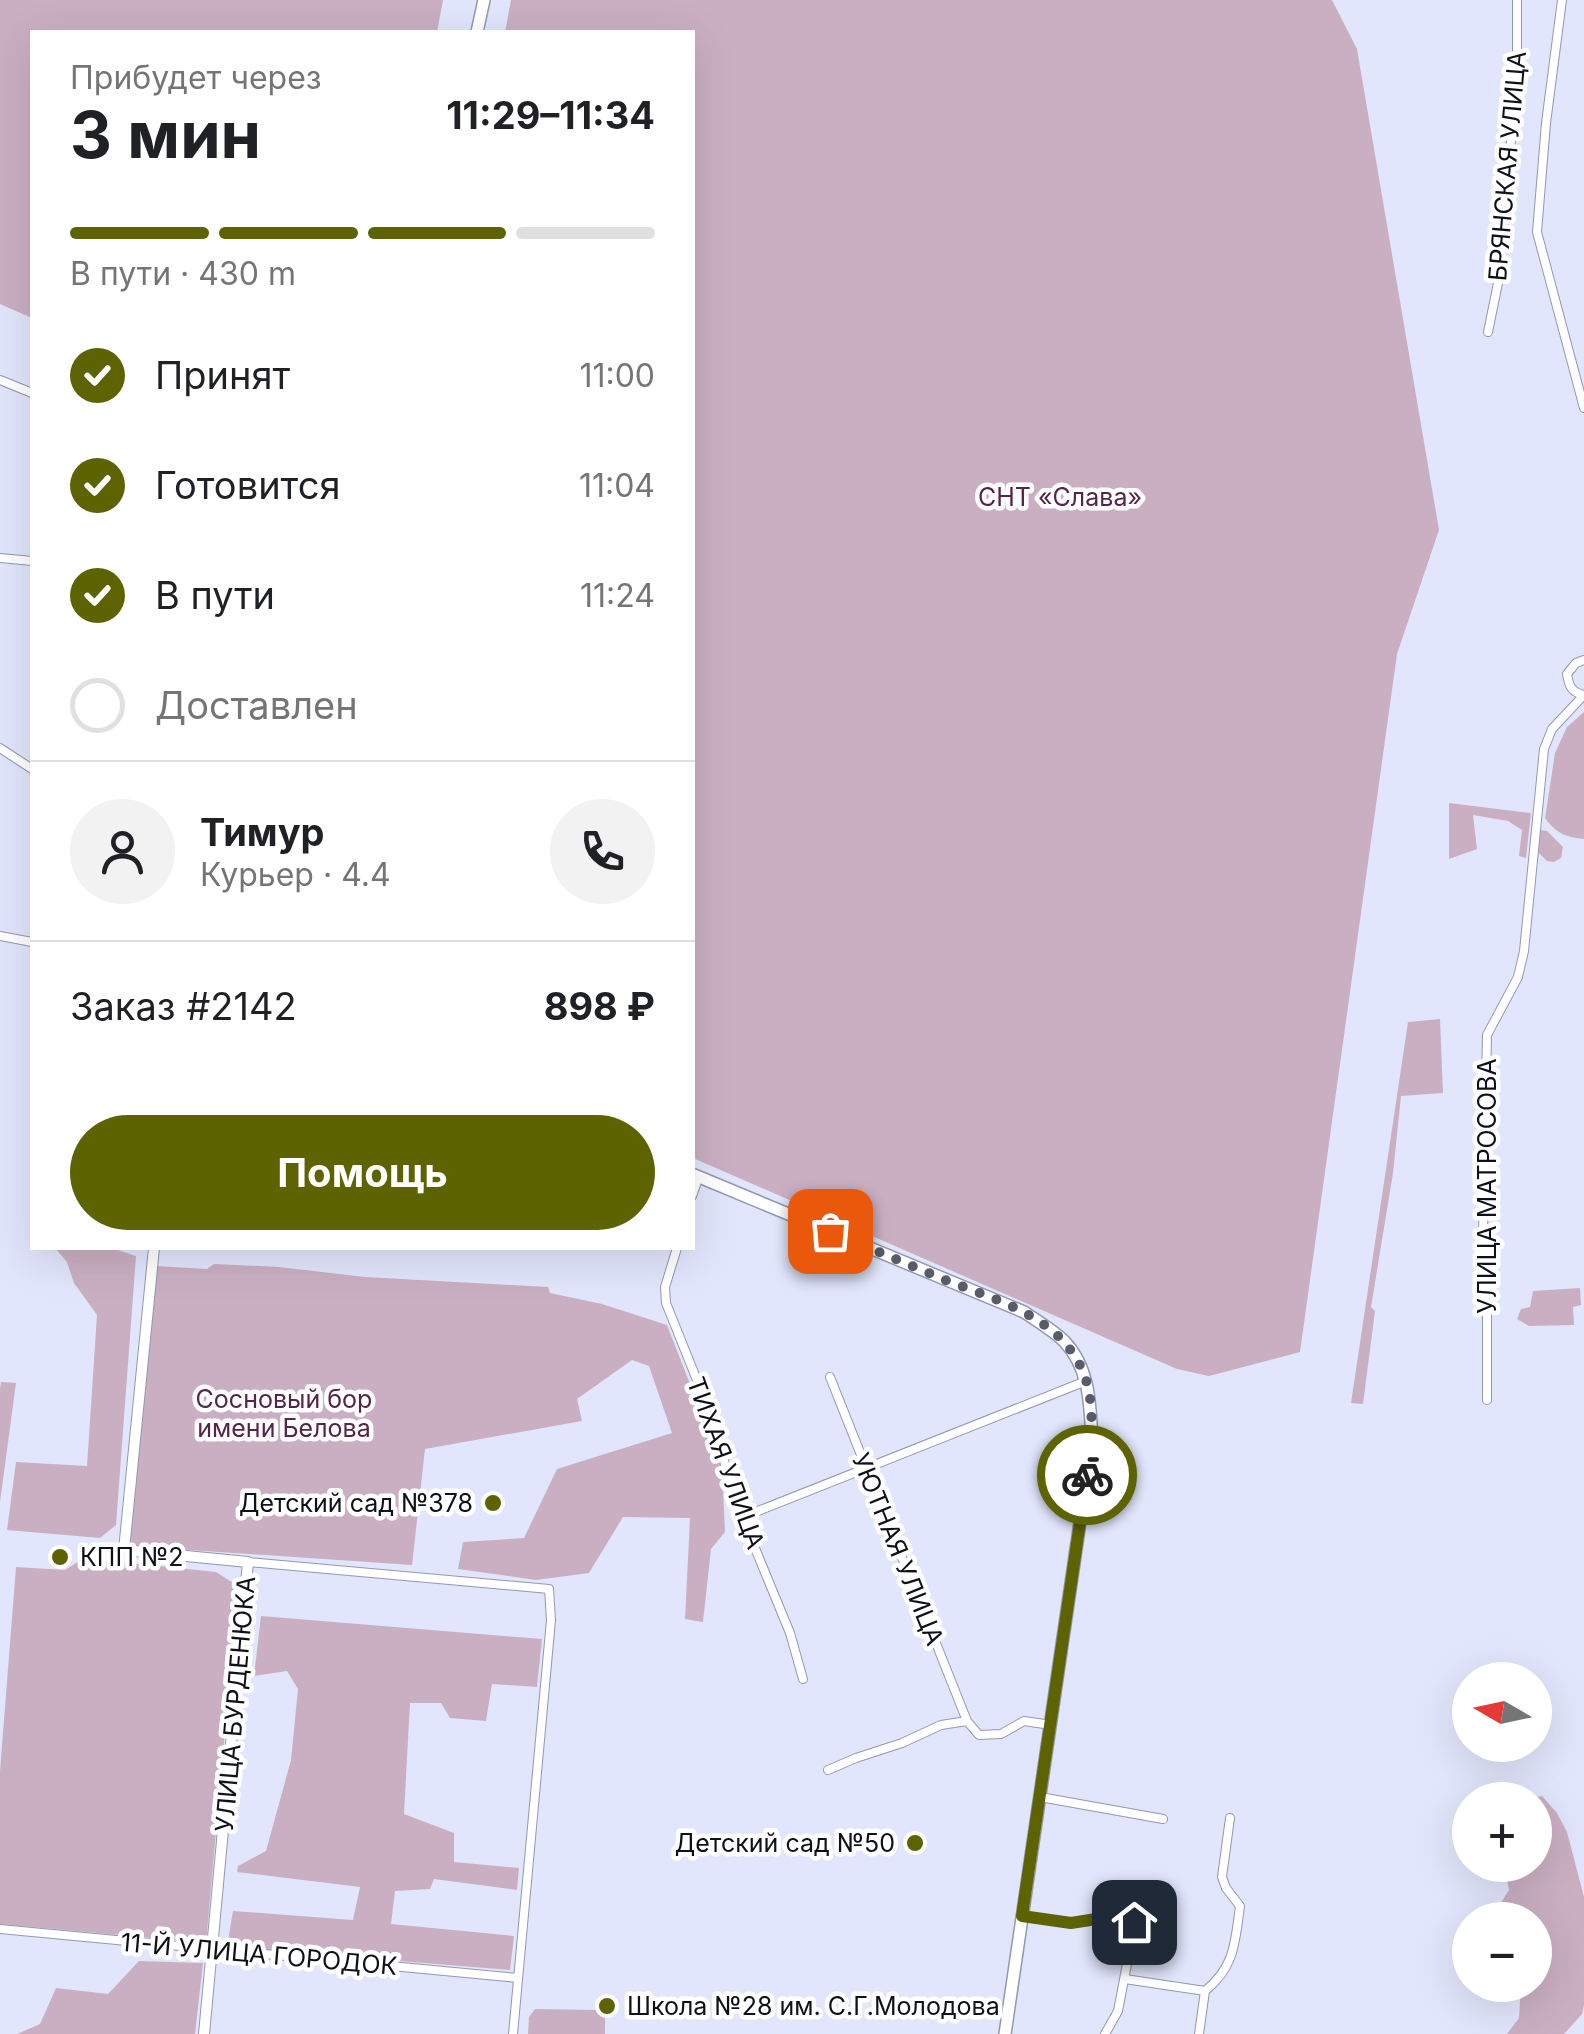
<!DOCTYPE html>
<html lang="ru">
<head>
<meta charset="utf-8">
<style>
	body { margin:0; font-family:Inter,sans-serif; background:#f2f2f2; color:#202124; height:100vh; display:flex; flex-direction:column; font-size:38px; white-space:nowrap }
	* { box-sizing:border-box; margin:0 }
	p { font-size:32px; color:#757577 }
	.icon { flex:none; width:55px; height:55px; fill:none; stroke:currentColor; stroke-width:2; stroke-linecap:round; stroke-linejoin:round }
	.map { position:relative; flex:1; overflow:hidden }
	.sheet { position:absolute; left:30px; top:30px; width:665px; height:1220px; display:flex; flex-direction:column; background:#fff; border-radius:0px; box-shadow:0 10px 40px #0002 }
	.sheet>* { flex:none }
	.needle { width:65px; rotate:279deg }
	.buttons { position:absolute; left:1452px; top:1662px; display:grid; gap:20px }
	.buttons a { display:grid; place-items:center; width:100px; height:100px; border-radius:50%; background:#fff; box-shadow:0 10px 40px #0002; font-size:50px }
	.pin { position:absolute; display:grid; place-items:center; width:85px; height:85px; color:#fff; margin:-42px; border-radius:20px; box-shadow:0 5px 15px #0006 }
	.courier { position:absolute; display:grid; place-items:center; width:100px; height:100px; margin:-50px; border:8px solid #5d6300; border-radius:50%; background:#fff; color:#222; box-shadow:0 2px 12px #0007 }
	.summary em { font-style:normal; font-weight:700 }
	.summary div { display:flex; flex-direction:column-reverse }
	.summary { display:flex; align-items:center; justify-content:space-between; height:170px; padding:0 40px }
	h1 { font-size:65px; font-weight:700; line-height:75px }
	.bar { display:grid; grid-template-columns:repeat(4,1fr); gap:15px 10px; align-content:center; height:120px; padding:0 40px }
	.bar i { height:12px; border-radius:8px; background:#e0e0e0 }
	.bar .selected { background:#5d6300 }
	.bar p { grid-column:span 4 }
	.line { display:flex; align-items:center; gap:25px; padding:0 40px; border-top:2px solid #e0e0e0 }
	.line div { flex:1 }
	.round { display:grid; place-items:center; flex:none; width:105px; height:105px; border-radius:52px; background:#f2f2f2 }
	ol { padding:0 40px; list-style:none }
	li { display:flex; align-items:center; gap:30px; height:110px }
	li p { margin-inline-start:auto }
	li .icon { padding:10px; border-radius:50%; background:#5d6300; color:#fff; stroke-width:4 }
	li:last-child { color:#757577 }
	li i { width:55px; height:55px; border:5px solid #e0e0e0; border-radius:50% }
	.action { display:flex; gap:20px; margin-top:auto; padding:20px 40px }
	.action a { flex:1; height:115px; border-radius:60px; background:#5d6300; color:#fff; font-size:40px; font-weight:700; line-height:115px; text-align:center }
	.map>svg:first-child { display:block }
</style>
</head>
<body>
<div class="map">
<svg width="1584" height="2034" viewBox="0 0 1584 2034">
	<rect width="100%" height="100%" fill="#e1e6fc"/>
	<path fill="#caafc2" d="M 0,0 L 443,0 L 437,32 L 32,32 L 32,318 L 0,304 Z
		M 511,0 L 1332,0 L 1357,49 L 1439,530 L 1397,654 L 1300,1352 L 1209,1376 L 1177,1369 L 693,1158 L 692,32 L 505,32 Z
		M 1584,712 L 1584,839 C 1565,837 1556,833 1545,818 L 1555,753 L 1567,727 Z
		M 1449,803 L 1531,813 L 1526,858 L 1519,856 L 1522,830 L 1508,821 L 1473,815 L 1477,849 L 1449,859 Z
		M 1541,830 L 1547,831 L 1563,847 L 1561,858 L 1554,862 L 1547,861 L 1538,852 Z
		M 1440,1019 L 1443,1093 L 1401,1096 L 1393,1173 L 1371,1307 L 1375,1311 L 1363,1404 L 1351,1403 L 1408,1022 Z
		M 55,1248 L 111,1248 L 136,1256 L 116,1525 L 100,1538 L 7,1530 L 16,1462 L 87,1466 L 97,1315 L 74,1283 L 67,1262 Z
		M 214,1264 L 279,1267 L 365,1277 L 548,1287 L 550,1293 L 602,1304 L 667,1325 L 722,1466 L 725,1532 L 711,1549 L 703,1622 L 685,1619 L 690,1518 L 623,1517 L 589,1573 L 536,1580 L 458,1569 L 463,1542 L 524,1538 L 557,1469 L 672,1433 L 649,1366 L 632,1360 L 577,1399 L 582,1421 L 425,1449 L 412,1565 L 130,1546 L 156,1266 L 207,1269 Z
		M 1580,1288 L 1581,1305 L 1573,1307 L 1574,1325 L 1529,1326 L 1517,1319 L 1521,1309 L 1530,1307 L 1533,1291 Z
		M 1,1382 L 16,1383 L 0,1502 L 0,1389 Z
		M 84,1558 L 216,1572 L 238,1586 L 206,1943 L 0,1924 L 0,1771 L 16,1567 L 65,1570 Z
		M 261,1616 L 542,1639 L 537,1687 L 492,1684 L 486,1721 L 450,1718 L 441,1703 L 410,1703 L 404,1814 L 454,1833 L 454,1862 L 519,1868 L 517,1890 L 434,1879 L 430,1889 L 395,1891 L 391,1924 L 514,1936 L 510,1970 L 227,1947 L 233,1911 L 353,1920 L 360,1887 L 237,1872 L 238,1866 L 266,1851 L 291,1760 L 298,1689 L 287,1671 L 254,1676 Z
		M 1542,1796 L 1557,1813 L 1567,1832 L 1584,1897 L 1584,2005 L 1582,2014 L 1564,2034 L 1507,2034 L 1519,2018 L 1521,1985 L 1535,1985 L 1535,1920 L 1499,1920 L 1495,1912 L 1509,1890 L 1504,1865 L 1535,1865 L 1535,1800 L 1523,1800 Z
		M 139,1961 L 203,1963 L 195,2034 L 17,2034 L 40,2024 L 56,1988 L 108,1994 Z
		M 535,2009 L 600,2010 L 605,2016 L 605,2034 L 528,2034 L 529,2017 Z"/>
	<g fill="none" stroke-linecap="round" stroke-linejoin="round">
		<g stroke="#9198b0" stroke-width="10">
			<path id="minor" d="M 1562,0 L 1546,123 L 1537,232 L 1584,408
				M 1488,332 L 1499,278 L 1517,71 L 1517,0
				M 0,380 L 32,393
				M 0,558 L 32,561
				M 1584,695 C 1571,692 1569,686 1567,674 L 1576,663 L 1584,660
				M 0,748 L 32,769
				M 0,936 L 32,942
				M 692,1196 L 699,1176
				M 677,1248 L 665,1287 L 666,1303 L 717,1430 L 731,1490 L 790,1633 L 803,1679
				M 830,1377 L 967,1721
				M 1487,1400 L 1487,1309 L 1482,1284 L 1487,1035 L 1518,977 L 1524,951 L 1544,749 L 1552,729 L 1584,695
				M 743,1517 L 1086,1381
				M 248,1562 L 549,1589 L 551,1620 L 513,2034
				M 828,1770 L 856,1758 L 902,1743 L 941,1725 L 967,1721 L 979,1735 L 1001,1734 L 1024,1721 L 1051,1725
				M 1040,1797 L 1163,1819
				M 1023,1916 L 1071,1923 L 1122,1915 L 1131,1918 L 1134,1927 L 1118,2011 L 1105,2034
				M 0,1929 L 518,1978
				M 1125,1979 L 1205,1991
				M 1199,2034 L 1205,1991 C 1235,1967 1235,1942 1240,1906 L 1226,1888 L 1222,1877 L 1230,1818"/>
		</g>
		<g stroke="#9198b0" stroke-width="12">
			<path id="tertiary" d="M 154,1248 L 124,1550 L 248,1562 L 204,2034"/>
		</g>
		<g stroke="#9198b0" stroke-width="14">
			<path id="secondary" d="M 477,32 L 484,0
				M 692,1174 L 1024,1312 C 1037,1321 1053,1330 1064,1341 C 1090,1368 1090,1405 1092,1440 L 1005,2034"/>
		</g>
		<use href="#minor" stroke="#fff" stroke-width="8"/>
		<use href="#tertiary" stroke="#fff" stroke-width="10"/>
		<use href="#secondary" stroke="#fff" stroke-width="11"/>
	</g>
	<g fill="none" stroke-linecap="round" stroke-linejoin="round">
		<path stroke="#585c69" stroke-width="10" stroke-dasharray="0 18" d="M 830,1231 C 867,1247 905,1263 943,1279 C 988,1297 1047,1313 1074,1355 C 1098,1390 1092,1436 1087,1475"/>
		<path stroke="#5d6300" stroke-width="12" d="M 1087,1475 L 1022,1916 L 1071,1923 L 1122,1915 L 1131,1918 L 1134,1922"/>
	</g>
	<g fill="#5d6300" stroke="#fff" stroke-width="4">
		<circle cx="493" cy="1503" r="10"/>
		<circle cx="60" cy="1557" r="10"/>
		<circle cx="915" cy="1843" r="10"/>
		<circle cx="607" cy="2006" r="10"/>
	</g>
	<g text-anchor="middle" stroke-width="9" stroke-linejoin="round" paint-order="stroke">
		<g font-size="25" fill="#0f111a" stroke="#fff">
			<text transform="translate(1507 166) rotate(-85)" y="9">БРЯНСКАЯ УЛИЦА</text>
			<text transform="translate(1487 1186) rotate(-90)" y="9">УЛИЦА МАТРОСОВА</text>
			<text transform="translate(726 1463) rotate(70)" y="9">ТИХАЯ УЛИЦА</text>
			<text transform="translate(898 1549) rotate(68)" y="9">УЮТНАЯ УЛИЦА</text>
			<text transform="translate(235 1704) rotate(-85)" y="9">УЛИЦА БУРДЕНЮКА</text>
			<text transform="translate(259 1954) rotate(5)" y="9">11-Й УЛИЦА ГОРОДОК</text>
		</g>
		<g font-size="25" fill="#55244a" stroke="#fff">
			<text x="1060" y="506">СНТ «Слава»</text>
			<text x="284" y="1408">Сосновый бор<tspan x="284" dy="29">имени Белова</tspan></text>
		</g>
		<g font-size="25" fill="#0f111a" stroke="#fff" text-anchor="end">
			<text x="473" y="1512">Детский сад №378</text>
			<text x="80" y="1566" text-anchor="start">КПП №2</text>
			<text x="895" y="1852">Детский сад №50</text>
			<text x="627" y="2015" text-anchor="start">Школа №28 им. С.Г.Молодова</text>
		</g>
	</g>
</svg>
<div class="buttons">
<a><svg class="needle" viewBox="-14 -14 28 28"><path d="M0-13l5 13h-10z" fill="#e53935"/><path d="M0 13l5-13h-10z" fill="#757577"/></svg></a>
<a>+</a>
<a>−</a>
</div>
<div class="pin" style="left:830px;top:1231px;background:#ea580c"><svg class="icon" aria-label="bag" viewBox="0 0 24 24"><path d="M5 8h14l-1 12H6zM9 8a3 3 0 0 1 6 0"/></svg></div>
<div class="pin" style="left:1134px;top:1922px;background:#1f2937"><svg class="icon" aria-label="home" viewBox="0 0 24 24"><path d="M3 11l9-7 9 7M6 9v11h12V9"/></svg></div>
<div class="courier" style="left:1087px;top:1475px"><svg class="icon" aria-label="bike" viewBox="0 0 24 24"><circle cx="6" cy="16" r="4"/><circle cx="18" cy="16" r="4"/><path d="M6 16l4-8h5l3 8M10 8l3 8H6M13 5h3"/></svg></div>
<section class="sheet">
<div class="summary"><div><h1>3 мин</h1><p>Прибудет через</p></div><em>11:29–11:34</em></div>
<div class="bar"><i class="selected"></i><i class="selected"></i><i class="selected"></i><i></i><p>В пути · 430 m</p></div>
<ol>
<li><svg class="icon" aria-label="check" viewBox="0 0 24 24"><path d="M5 12l5 5 9-10"/></svg>Принят<p>11:00</p></li>
<li><svg class="icon" aria-label="check" viewBox="0 0 24 24"><path d="M5 12l5 5 9-10"/></svg>Готовится<p>11:04</p></li>
<li><svg class="icon" aria-label="check" viewBox="0 0 24 24"><path d="M5 12l5 5 9-10"/></svg>В пути<p>11:24</p></li>
<li><i></i>Доставлен</li>
</ol>
<div class="line" style="height:180px"><a class="round"><svg class="icon" aria-label="person" viewBox="0 0 24 24"><circle cx="12" cy="8" r="4"/><path d="M4 21q1-7 8-7t8 7"/></svg></a><div><b>Тимур</b><p>Курьер · 4.4</p></div><a class="round"><svg class="icon" aria-label="phone" viewBox="0 0 24 24"><path d="M5 4h4l2 5-3 2q2 4 5 5l2-3 5 2v4C11 20 4 13 5 4z"/></svg></a></div>
<div class="line" style="height:130px"><div>Заказ #2142</div><b>898 ₽</b></div>
<div class="action"><a>Помощь</a></div>
</section>
</div>
</body>
</html>
